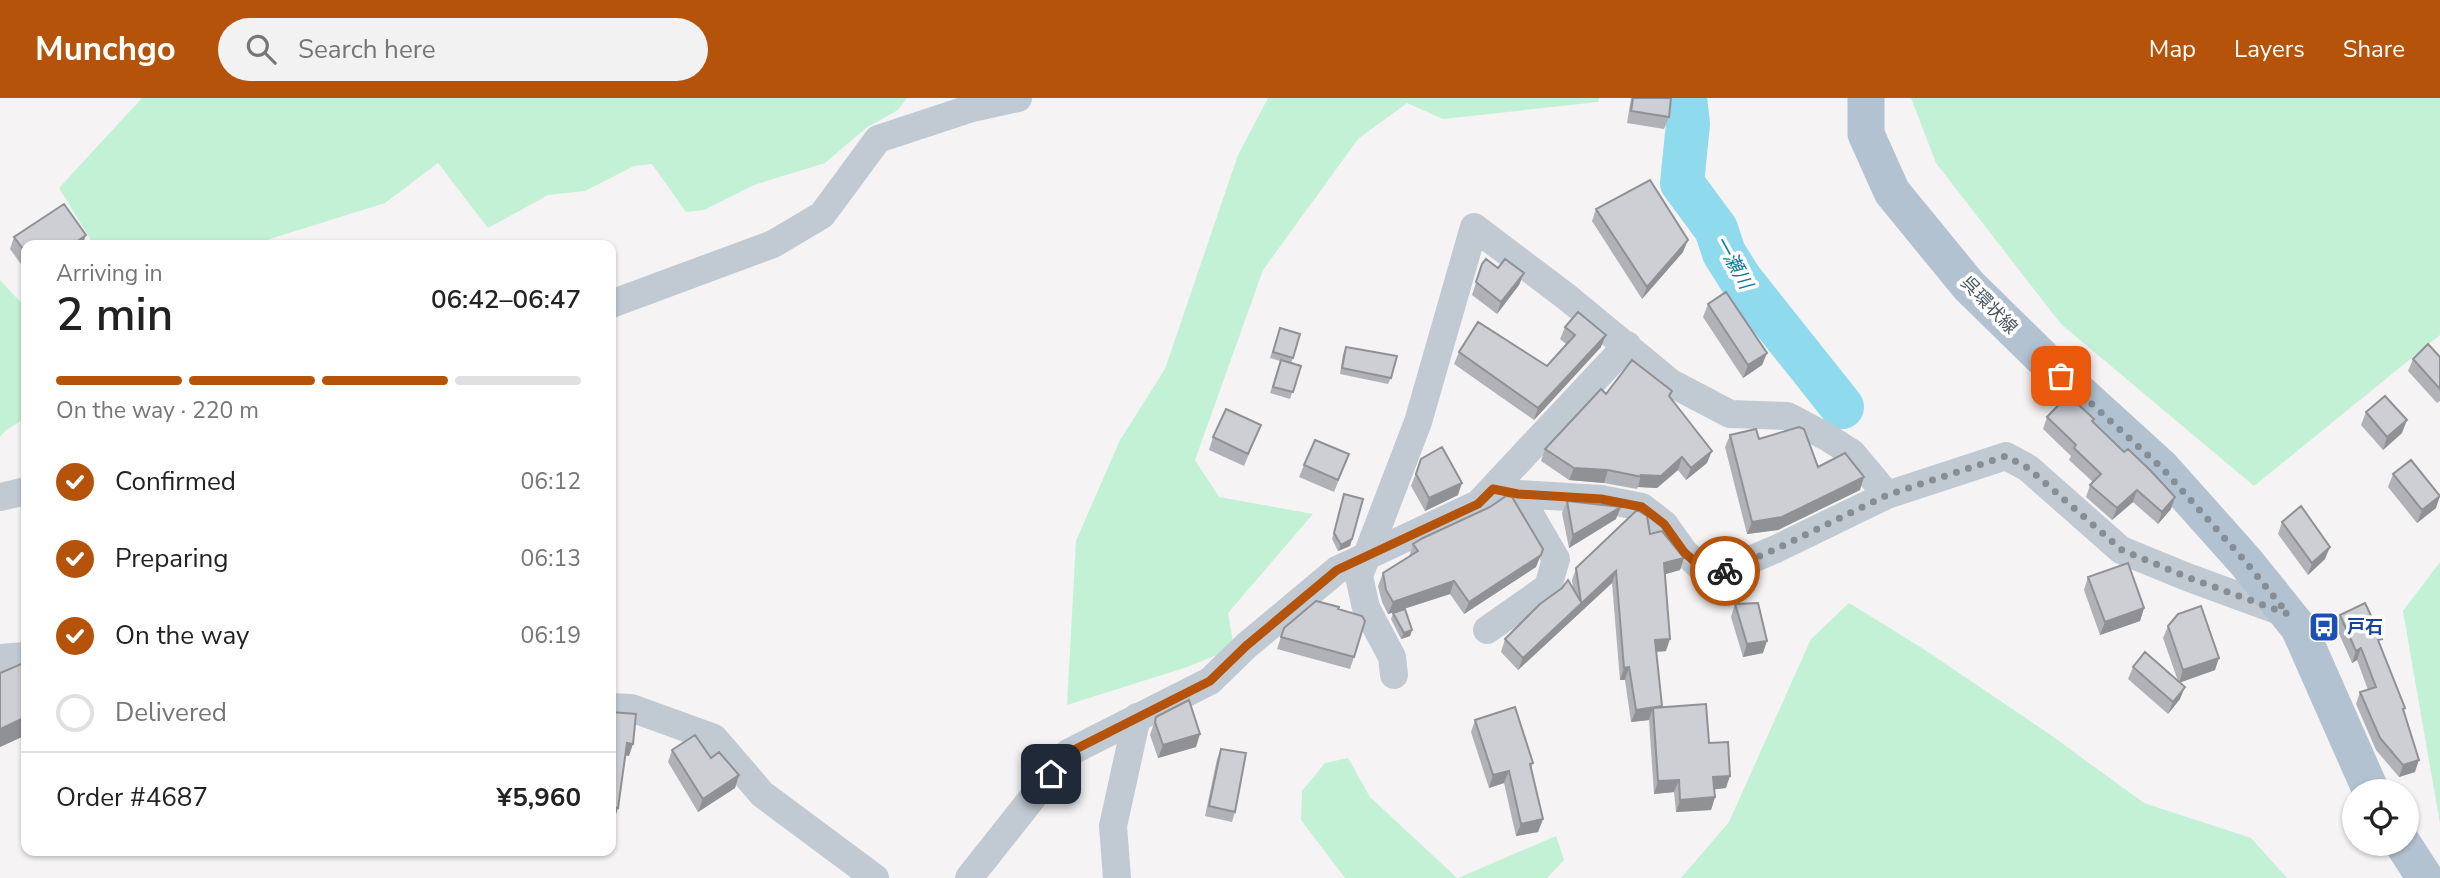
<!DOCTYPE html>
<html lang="en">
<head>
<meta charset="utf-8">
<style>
	body { margin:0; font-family:"Nunito Sans","Noto Sans JP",sans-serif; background:#f2f2f2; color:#222; height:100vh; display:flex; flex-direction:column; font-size:26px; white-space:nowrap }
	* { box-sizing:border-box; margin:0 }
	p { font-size:23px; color:#767676 }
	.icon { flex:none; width:38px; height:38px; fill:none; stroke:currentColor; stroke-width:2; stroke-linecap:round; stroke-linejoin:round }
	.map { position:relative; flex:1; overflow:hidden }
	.sheet { position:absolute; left:21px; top:142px; width:595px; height:616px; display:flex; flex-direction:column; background:#fff; border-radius:14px; box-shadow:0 2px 5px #0004 }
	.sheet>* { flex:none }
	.fabs { position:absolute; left:2342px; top:681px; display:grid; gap:14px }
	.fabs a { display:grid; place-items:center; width:77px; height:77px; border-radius:50%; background:#fff; box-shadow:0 2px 5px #0004; font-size:35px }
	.pin { position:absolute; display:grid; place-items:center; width:60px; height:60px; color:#fff; margin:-30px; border-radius:14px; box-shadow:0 4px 10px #0006 }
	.courier { position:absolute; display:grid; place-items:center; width:70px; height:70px; margin:-35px; border:5px solid #b45309; border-radius:50%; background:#fff; color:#222; box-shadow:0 2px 9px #0007 }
	.summary em { font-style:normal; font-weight:600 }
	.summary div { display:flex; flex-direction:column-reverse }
	.summary { display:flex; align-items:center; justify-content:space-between; height:119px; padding:0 35px }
	h1 { font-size:46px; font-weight:600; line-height:52px }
	.bar { display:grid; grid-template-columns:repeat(4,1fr); gap:10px 7px; align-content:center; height:84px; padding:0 35px }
	.bar i { height:9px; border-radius:5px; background:#e0e0e0 }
	.bar .active { background:#b45309 }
	.bar p { grid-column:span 4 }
	.line { display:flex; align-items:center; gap:18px; padding:0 35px; border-top:2px solid #e0e0e0 }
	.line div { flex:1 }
	ol { padding:0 35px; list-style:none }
	li { display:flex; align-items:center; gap:21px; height:77px }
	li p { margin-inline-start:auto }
	li .icon { padding:7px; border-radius:50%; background:#b45309; color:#fff; stroke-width:4 }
	li:last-child { color:#767676 }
	li i { width:38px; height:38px; border:4px solid #e0e0e0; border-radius:50% }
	header { display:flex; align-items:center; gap:42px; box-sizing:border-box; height:98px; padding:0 35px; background:#b45309; color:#fff }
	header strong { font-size:33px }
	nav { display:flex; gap:38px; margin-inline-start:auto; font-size:24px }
	.search { width:490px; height:63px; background:#f2f2f2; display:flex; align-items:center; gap:18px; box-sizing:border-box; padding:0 24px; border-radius:38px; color:#767676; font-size:26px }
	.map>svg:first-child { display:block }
</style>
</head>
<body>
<header>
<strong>Munchgo</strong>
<div class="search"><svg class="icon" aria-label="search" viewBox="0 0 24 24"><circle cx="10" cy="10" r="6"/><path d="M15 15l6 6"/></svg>Search here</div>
<nav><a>Map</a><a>Layers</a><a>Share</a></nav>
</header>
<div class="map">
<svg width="2440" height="780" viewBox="0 0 2440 780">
	<rect width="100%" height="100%" fill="#f5f3f3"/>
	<path fill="#c3f1d5" d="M 142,0 L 907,0 L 898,12 L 866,30 L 825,65 L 754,87 L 704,112 L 686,114 L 652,66 L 634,68 L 585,93 L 548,97 L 488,130 L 438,65 L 385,105 L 251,147 L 94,147 L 59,90 Z
		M 1268,0 L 1599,0 L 1598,4 L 1443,21 L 1407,5 L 1358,41 L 1263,172 L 1195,362 L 1219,399 L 1313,416 L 1228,515 L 1234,550 L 1187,569 L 1067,607 L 1076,443 L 1120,342 L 1165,271 L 1238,57 Z
		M 1911,0 L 2440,0 L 2440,237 L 2254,388 L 2061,226 L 1936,65 Z
		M 0,182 L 26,210 L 26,320 L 6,332 L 0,339 Z
		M 2440,464 L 2440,726 L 2403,513 Z
		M 1849,505 L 1922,550 L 2045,633 L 2144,705 L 2251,740 L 2287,780 L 1681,780 L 1729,724 L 1811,541 Z
		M 1348,660 L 1370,699 L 1457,780 L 1345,780 L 1301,722 L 1302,693 L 1325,665 Z
		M 1556,738 L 1564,762 L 1547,780 L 1458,780 Z"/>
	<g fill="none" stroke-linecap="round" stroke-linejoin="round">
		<path stroke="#90daee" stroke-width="44" d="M 1685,0 L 1688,26 L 1682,85 L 1716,131 L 1724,155 L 1741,182 L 1842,309"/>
		<path stroke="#c1cad2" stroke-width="28" d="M 611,206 L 773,146 L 822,117 L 878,41 L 972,10 L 1018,0
			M 1493,392 L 1518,396 L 1601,401 L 1642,409 L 1664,426 L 1684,454 L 1706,474 L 1722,474 L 1776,451 L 1887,397 L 2006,358 L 2028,370 L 2121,452 L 2187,479 L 2288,516
			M 0,399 L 26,393
			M 1487,532 L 1548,489 L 1556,461 L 1518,396
			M 0,560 L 26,558
			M 1394,577 L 1392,559 L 1366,510 L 1359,478 L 1418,324 L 1474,129 L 1568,200 L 1671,285 L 1730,316 L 1787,318 L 1827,339 L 1852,355 L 1887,397
			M 611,609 L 631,610 L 714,640 L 762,696 L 875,780
			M 969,780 L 1068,655 L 1210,583 L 1246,548 L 1337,472 L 1478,406 L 1627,247
			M 1117,780 L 1113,728 L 1137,619"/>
		<path stroke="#b3c2d1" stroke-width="37" d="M 1866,0 L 1866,36 L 1892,94 L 1969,188 L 2061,278 L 2162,370 L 2245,463 L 2299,530 L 2371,693
			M 2403,746 L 2425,780"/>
	</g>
	<path fill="#b0b2b7" d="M 1631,0 L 1671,0 L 1669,19 L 1664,31 L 1627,25 Z
		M 1596,111 L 1683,154 L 1642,201 L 1592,123 Z
		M 86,137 L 82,147 L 26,147 L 26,173 L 10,151 L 14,139 Z
		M 1482,166 L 1524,175 L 1519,187 L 1497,216 L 1472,197 Z
		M 1708,206 L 1767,255 L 1762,267 L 1743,280 L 1703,219 Z
		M 1565,229 L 1601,249 L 1534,322 L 1454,266 L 1459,254 L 1547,268 L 1566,246 L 1560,241 Z
		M 1280,230 L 1293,260 L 1291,265 L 1301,268 L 1290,301 L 1270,295 L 1280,263 L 1270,260 Z
		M 1346,249 L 1391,280 L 1388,286 L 1340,276 L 1343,256 Z
		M 2440,259 L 2440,303 L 2437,305 L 2408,273 L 2413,261 Z
		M 1672,293 L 1670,300 L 1707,365 L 1686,382 L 1678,372 L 1657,390 L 1638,389 L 1637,391 L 1604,385 L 1569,382 L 1541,363 L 1545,351 L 1606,296 Z
		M 2366,314 L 2402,335 L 2383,352 L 2361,327 Z
		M 2047,319 L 2093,324 L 2171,411 L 2158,426 L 2133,404 L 2112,422 L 2086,399 L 2090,387 L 2093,384 L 2069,362 L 2071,358 L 2043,331 Z
		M 1261,327 L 1244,368 L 1209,352 L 1213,339 Z
		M 1730,337 L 1759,341 L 1818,369 L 1860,392 L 1778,432 L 1747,436 L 1725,349 Z
		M 1421,361 L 1458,397 L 1425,413 L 1411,388 Z
		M 1304,367 L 1344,369 L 1334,394 L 1299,379 Z
		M 2393,376 L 2436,410 L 2417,425 L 2388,389 Z
		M 1344,396 L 1352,441 L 1350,448 L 1338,453 L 1332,441 Z
		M 1567,403 L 1616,421 L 1569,450 L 1562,415 Z
		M 2282,424 L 2325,461 L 2308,477 L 2278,436 Z
		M 1650,436 L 1684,460 L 1680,472 L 1665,476 L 1666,553 L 1656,554 L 1662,610 L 1709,645 L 1726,690 L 1714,691 L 1715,699 L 1711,712 L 1676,714 L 1674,694 L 1654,696 L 1649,622 L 1631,624 L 1625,582 L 1620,582 L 1612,485 L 1518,572 L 1501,554 L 1505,541 L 1573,490 L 1572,482 L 1576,470 Z
		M 1413,446 L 1536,469 L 1464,516 L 1450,496 L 1388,516 L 1382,504 L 1378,488 L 1383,475 L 1409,459 Z
		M 2088,479 L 2144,510 L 2140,523 L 2100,537 L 2084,492 Z
		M 1735,506 L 1763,555 L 1743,559 L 1731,519 Z
		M 1338,511 L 1354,559 L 1350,571 L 1277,551 L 1284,530 Z
		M 1393,515 L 1412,532 L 1410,538 L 1401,541 L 1391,521 Z
		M 2340,517 L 2380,547 L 2405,610 L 2404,613 L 2415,674 L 2399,679 L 2376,652 L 2356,606 L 2360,594 L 2368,592 L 2357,562 L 2352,565 L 2336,529 Z
		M 2168,528 L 2215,572 L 2180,584 L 2180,601 L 2168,616 L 2128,581 L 2133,569 L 2178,583 L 2163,540 Z
		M 26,564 L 26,644 L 24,638 L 0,649 L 0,575 Z
		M 1156,619 L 1196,649 L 1158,660 L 1150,637 Z
		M 1475,622 L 1533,665 L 1531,670 L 1543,721 L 1538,734 L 1516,738 L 1504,685 L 1489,690 L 1471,634 Z
		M 1221,651 L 1235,714 L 1232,724 L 1205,718 L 1217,661 Z
		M 672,652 L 739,677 L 735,690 L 698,714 L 668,664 Z"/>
	<path fill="#909195" d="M 86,137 L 82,147 L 72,147 Z
		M 1688,142 L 1683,154 L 1642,201 L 1647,189 Z
		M 1524,175 L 1519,187 L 1497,216 L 1501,204 Z
		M 1606,237 L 1601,249 L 1534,322 L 1538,310 Z
		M 1767,255 L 1762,267 L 1743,280 L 1748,267 Z
		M 2407,322 L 2402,335 L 2383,352 L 2387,339 Z
		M 1712,353 L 1707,365 L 1686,382 L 1691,370 Z
		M 1682,359 L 1678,372 L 1657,390 L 1638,389 L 1641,377 Z
		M 1574,370 L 1608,372 L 1604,385 L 1569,382 Z
		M 1864,379 L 1860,392 L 1778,432 L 1747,436 L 1752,424 Z
		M 1462,385 L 1458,397 L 1425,413 L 1429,400 Z
		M 2137,392 L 2133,404 L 2112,422 L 2117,410 Z
		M 2440,398 L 2436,410 L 2417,425 L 2422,412 Z
		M 2175,399 L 2171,411 L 2158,426 L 2162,414 Z
		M 1621,409 L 1616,421 L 1569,450 L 1573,437 Z
		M 1352,441 L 1350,448 L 1338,453 L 1341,447 Z
		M 2330,449 L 2325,461 L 2308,477 L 2312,465 Z
		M 1541,457 L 1536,469 L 1464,516 L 1469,504 Z
		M 1684,460 L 1680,472 L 1659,478 L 1664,465 Z
		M 1616,473 L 1612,485 L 1518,572 L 1523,560 Z
		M 1454,483 L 1450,496 L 1388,516 L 1393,504 Z
		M 2144,510 L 2140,523 L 2100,537 L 2105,524 Z
		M 1412,532 L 1410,538 L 1401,541 L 1404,535 Z
		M 1670,541 L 1666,553 L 1651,554 L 1655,542 Z
		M 1767,543 L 1763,555 L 1743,559 L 1747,546 Z
		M 2361,550 L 2357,562 L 2352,565 L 2356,553 Z
		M 2219,560 L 2215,572 L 2179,585 L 2183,572 Z
		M 1629,569 L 1625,582 L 1620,582 L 1624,570 Z
		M 2185,589 L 2180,601 L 2168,616 L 2173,604 Z
		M 1662,608 L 1658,620 L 1653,610 L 1649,622 L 1631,624 L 1636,612 Z
		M 26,619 L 26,631 L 24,638 L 0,649 L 0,631 Z
		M 1200,636 L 1196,649 L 1158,660 L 1163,647 Z
		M 627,645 L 633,646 L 629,658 L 622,657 Z
		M 2419,662 L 2415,674 L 2399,679 L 2403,667 Z
		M 1509,673 L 1504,685 L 1489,690 L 1493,677 Z
		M 739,677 L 735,690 L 698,714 L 703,701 Z
		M 1730,678 L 1726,690 L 1709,692 L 1713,679 Z
		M 1679,682 L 1674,694 L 1654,696 L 1658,683 Z
		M 1715,699 L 1711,712 L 1676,714 L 1680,702 Z
		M 611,709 L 618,710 L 614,723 L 611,722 Z
		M 1543,721 L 1538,734 L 1516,738 L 1521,726 Z"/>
	<path fill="#cdcfd5" stroke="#909195" stroke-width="2" d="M 1633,0 L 1671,0 L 1669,19 L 1631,13 Z
		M 1650,82 L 1688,142 L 1647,189 L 1596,111 Z
		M 64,106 L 86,137 L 72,147 L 26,147 L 26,155 L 14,139 Z
		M 1486,161 L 1498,170 L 1505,161 L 1524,175 L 1501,204 L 1476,184 L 1482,166 Z
		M 1726,194 L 1767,255 L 1748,267 L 1708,206 Z
		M 1578,214 L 1606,237 L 1538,310 L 1459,254 L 1478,224 L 1547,268 L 1575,237 L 1565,229 Z
		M 1280,230 L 1300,236 L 1293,260 L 1273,254 Z
		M 2428,246 L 2440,259 L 2440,291 L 2413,261 Z
		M 1346,249 L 1397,258 L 1391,280 L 1342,270 Z
		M 1281,262 L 1301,268 L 1293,294 L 1273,289 Z
		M 1632,262 L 1672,293 L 1669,298 L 1712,353 L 1691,370 L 1682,359 L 1661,378 L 1641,377 L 1642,379 L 1608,372 L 1574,370 L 1545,351 L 1601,291 L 1606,296 Z
		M 2068,297 L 2094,321 L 2092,323 L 2124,354 L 2128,351 L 2151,373 L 2175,399 L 2162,414 L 2137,392 L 2117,410 L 2090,387 L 2101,376 L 2074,350 L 2076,347 L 2047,319 Z
		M 2385,298 L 2407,322 L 2387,339 L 2366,314 Z
		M 1226,311 L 1261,327 L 1248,356 L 1213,339 Z
		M 1799,329 L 1804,331 L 1818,369 L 1845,355 L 1864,379 L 1782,419 L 1752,424 L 1730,337 L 1756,331 L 1759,341 Z
		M 1315,342 L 1349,356 L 1338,382 L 1304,367 Z
		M 1442,349 L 1462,385 L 1429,400 L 1416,376 L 1421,361 Z
		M 2411,362 L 2440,398 L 2422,412 L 2393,376 Z
		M 1344,396 L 1363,401 L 1352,441 L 1341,447 L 1334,435 Z
		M 1506,398 L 1512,399 L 1543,451 L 1541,457 L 1469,504 L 1454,483 L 1393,504 L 1386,492 L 1383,475 L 1418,453 L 1413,446 L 1423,440 L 1490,409 Z
		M 1567,403 L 1621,409 L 1573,437 Z
		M 2301,408 L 2330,449 L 2312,465 L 2282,424 Z
		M 1637,412 L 1647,418 L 1650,436 L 1662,433 L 1684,460 L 1664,465 L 1670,541 L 1655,542 L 1662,608 L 1636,612 L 1629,569 L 1624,570 L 1616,473 L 1523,560 L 1505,541 L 1540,506 L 1562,490 L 1568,482 L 1581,504 L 1576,470 Z
		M 2128,465 L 2144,510 L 2105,524 L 2088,479 Z
		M 1316,503 L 1339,509 L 1338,511 L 1362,518 L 1365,523 L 1354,559 L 1281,539 L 1284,530 Z
		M 1758,505 L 1767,543 L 1747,546 L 1735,506 Z
		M 2365,505 L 2382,541 L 2378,542 L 2405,610 L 2403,611 L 2419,662 L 2403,667 L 2380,640 L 2360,594 L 2376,589 L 2361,550 L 2356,553 L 2340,517 Z
		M 2201,508 L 2219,560 L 2183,572 L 2168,528 L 2178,516 Z
		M 1405,511 L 1412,532 L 1404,535 L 1393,515 Z
		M 2145,554 L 2185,589 L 2173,604 L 2133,569 Z
		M 26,564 L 26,619 L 0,631 L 0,575 Z
		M 1189,602 L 1200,636 L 1163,647 L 1155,624 L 1156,619 Z
		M 1706,606 L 1709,645 L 1728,644 L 1730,678 L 1713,679 L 1715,699 L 1680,702 L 1679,682 L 1658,683 L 1653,610 Z
		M 1515,609 L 1533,665 L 1530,666 L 1543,721 L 1521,726 L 1509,673 L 1493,677 L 1475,622 Z
		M 611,614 L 636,616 L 633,646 L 627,645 L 618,710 L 611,709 Z
		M 695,637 L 711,660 L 719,654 L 739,677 L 703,701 L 672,652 Z
		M 1221,651 L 1246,655 L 1235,714 L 1209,708 Z"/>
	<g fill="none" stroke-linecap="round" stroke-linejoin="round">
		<path stroke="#868d94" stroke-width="7" stroke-dasharray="0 12.6" d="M 1725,473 L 1776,451 L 1887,397 L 2006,358 L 2028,370 L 2122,452 L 2187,479 L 2288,516 L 2245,463 L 2162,370 L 2061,278"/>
		<path stroke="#b45309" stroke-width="9" d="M 1051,676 L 1068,655 L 1210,583 L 1246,548 L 1337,472 L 1478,406 L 1493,391 L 1518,396 L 1601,401 L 1642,409 L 1664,426 L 1684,454 L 1706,474 L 1725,473"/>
	</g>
	<defs>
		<g id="bus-square" transform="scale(1.575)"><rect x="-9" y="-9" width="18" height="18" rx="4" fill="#1a4fb4" stroke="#fff"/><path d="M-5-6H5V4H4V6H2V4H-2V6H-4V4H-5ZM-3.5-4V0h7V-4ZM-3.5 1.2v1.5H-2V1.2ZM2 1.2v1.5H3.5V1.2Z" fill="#fff"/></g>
	</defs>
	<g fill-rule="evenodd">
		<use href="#bus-square" x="2324" y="529"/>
	</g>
	<g text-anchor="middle" stroke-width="7" stroke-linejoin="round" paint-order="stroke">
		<g font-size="18" fill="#4a5661" stroke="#fff">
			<text transform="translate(1989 207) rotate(46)" y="6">呉環状線</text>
		</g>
		<g font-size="18" font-weight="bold" fill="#164399" stroke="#fff" text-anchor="start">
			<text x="2347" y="535">戸石</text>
		</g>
		<g font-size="19" font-style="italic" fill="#0c7c9b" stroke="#fff">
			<text transform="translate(1734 164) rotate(61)" y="7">一瀬川</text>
		</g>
	</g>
</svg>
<div class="fabs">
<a><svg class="icon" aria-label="locate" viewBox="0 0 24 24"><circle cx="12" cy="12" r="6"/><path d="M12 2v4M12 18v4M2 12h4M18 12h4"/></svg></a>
</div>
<div class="pin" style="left:2061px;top:278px;background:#ea580c"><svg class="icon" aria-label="bag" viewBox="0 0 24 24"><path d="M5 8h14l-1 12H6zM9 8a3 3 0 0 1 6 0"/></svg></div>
<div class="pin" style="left:1051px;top:676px;background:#1f2937"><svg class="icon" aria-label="home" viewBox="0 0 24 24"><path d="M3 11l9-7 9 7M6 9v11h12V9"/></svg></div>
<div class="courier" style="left:1725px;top:473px"><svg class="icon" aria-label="bike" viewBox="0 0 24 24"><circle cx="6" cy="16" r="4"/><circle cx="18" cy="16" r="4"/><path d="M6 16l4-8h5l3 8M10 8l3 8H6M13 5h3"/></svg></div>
<section class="sheet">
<div class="summary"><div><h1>2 min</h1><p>Arriving in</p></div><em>06:42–06:47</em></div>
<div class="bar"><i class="active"></i><i class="active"></i><i class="active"></i><i></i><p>On the way · 220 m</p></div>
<ol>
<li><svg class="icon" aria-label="check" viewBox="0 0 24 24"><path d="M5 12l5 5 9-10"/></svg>Confirmed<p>06:12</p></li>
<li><svg class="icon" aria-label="check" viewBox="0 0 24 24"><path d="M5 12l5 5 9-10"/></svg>Preparing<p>06:13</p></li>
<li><svg class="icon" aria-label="check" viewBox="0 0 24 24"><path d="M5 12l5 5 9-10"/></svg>On the way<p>06:19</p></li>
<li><i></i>Delivered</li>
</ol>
<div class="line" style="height:91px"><div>Order #4687</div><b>¥5,960</b></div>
</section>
</div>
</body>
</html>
